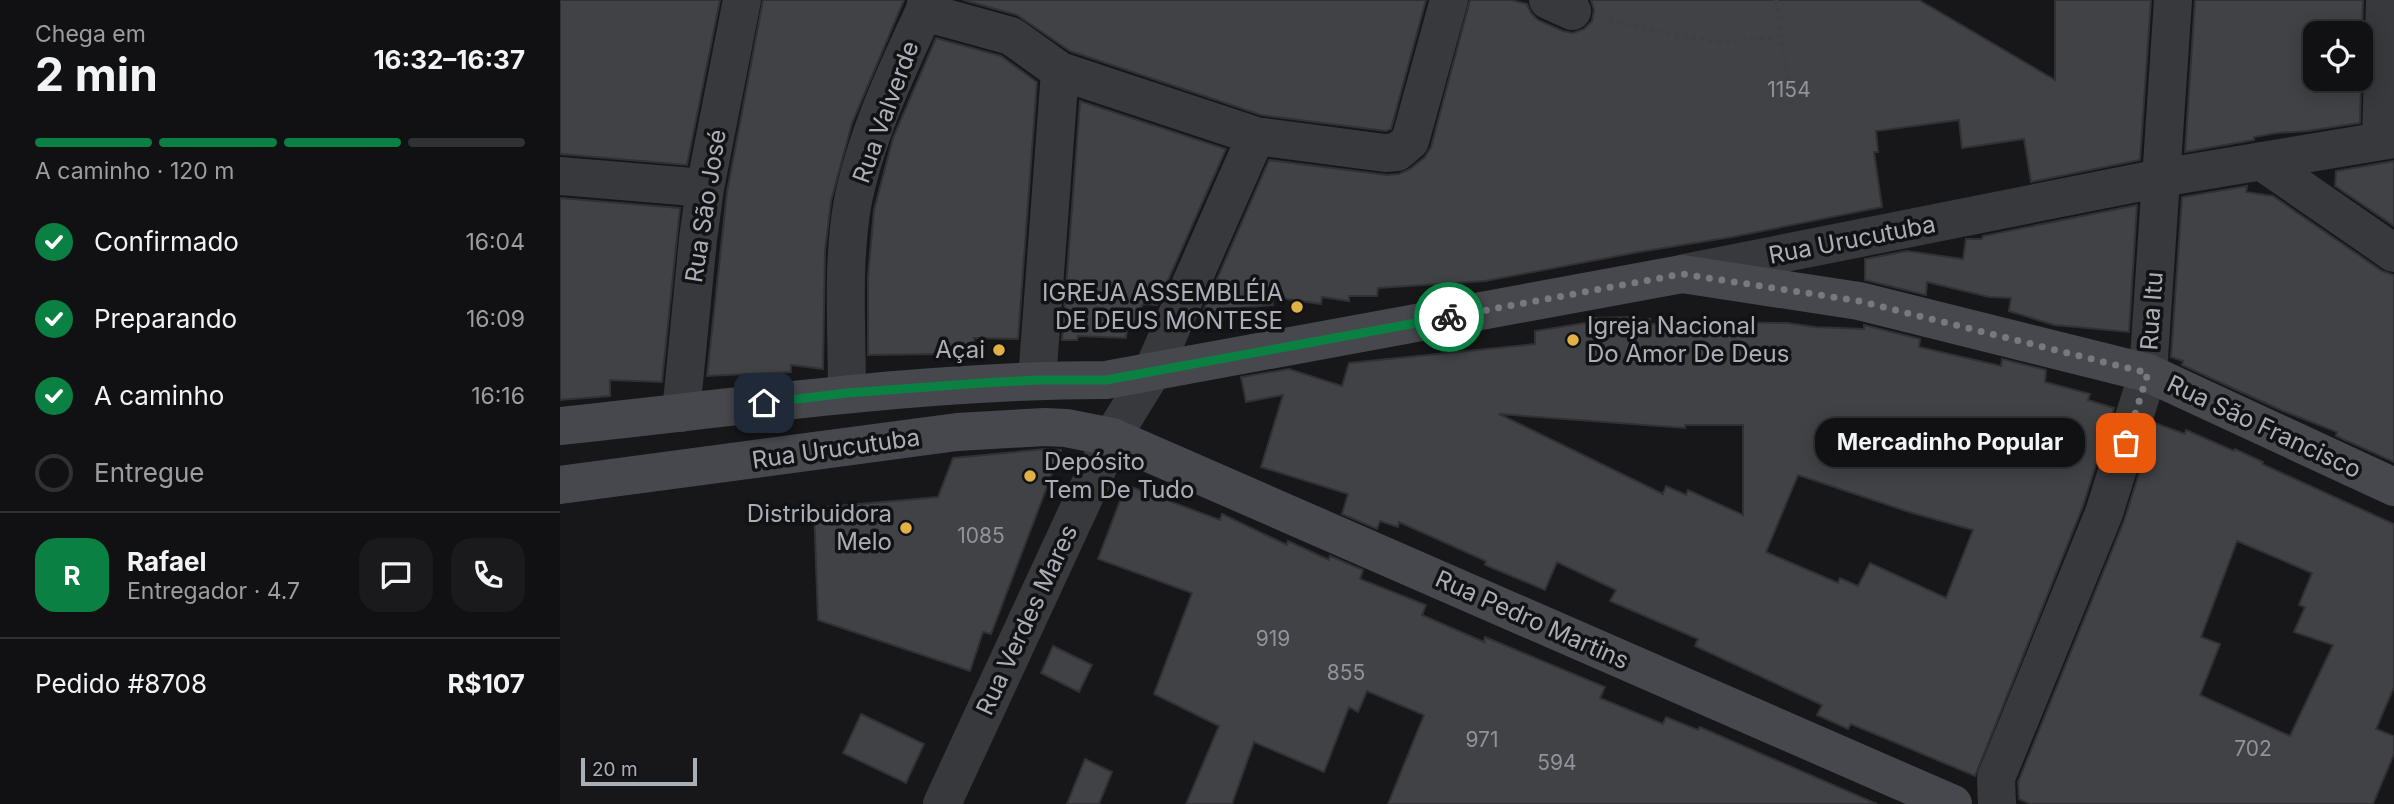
<!DOCTYPE html>
<html lang="pt">
<head>
<meta charset="utf-8">
<style>
	body { margin:0; font-family:Inter,sans-serif; background:#1a1a1c; color:#f1f3f6; height:100vh; display:flex; flex-direction:column; font-size:26px; white-space:nowrap }
	* { box-sizing:border-box; margin:0 }
	p { font-size:23px; color:#9c9da0 }
	.icon { flex:none; width:38px; height:38px; fill:none; stroke:currentColor; stroke-width:2; stroke-linecap:round; stroke-linejoin:round }
	.map { position:relative; flex:1; overflow:hidden }
	.side { display:flex; flex-direction:column; background:#111113; width:560px }
	.side>* { flex:none }
	.controls { position:absolute; left:1743px; top:21px; display:grid; gap:14px }
	.controls a { display:grid; place-items:center; width:70px; height:70px; border-radius:14px; background:#111113; box-shadow:0 4px 18px #0003,0 0 0 2px #303133; font-size:35px }
	.scale { position:absolute; left:21px; bottom:18px; width:116px; box-sizing:border-box; padding-left:7px; border:4px solid #aaaeb7; border-top:0; font-size:19px; line-height:24px; white-space:nowrap; color:#aaaeb7; -webkit-text-stroke:5px #121214; paint-order:stroke }
	.pin { position:absolute; display:grid; place-items:center; width:60px; height:60px; color:#fff; margin:-30px; border-radius:14px; box-shadow:0 4px 10px #0006 }
	.courier { position:absolute; display:grid; place-items:center; width:70px; height:70px; margin:-35px; border:5px solid #0b8043; border-radius:50%; background:#fff; color:#222; box-shadow:0 2px 9px #0007 }
	.bubble { position:absolute; height:49px; border-radius:21px; background:#111113; box-shadow:0 4px 18px #0003,0 0 0 2px #303133; font-size:23px; font-weight:700; line-height:49px; text-align:center }
	.headline em { font-style:normal; font-weight:700 }
	.headline div { display:flex; flex-direction:column-reverse }
	.headline { display:flex; align-items:center; justify-content:space-between; height:119px; padding:0 35px }
	h1 { font-size:46px; font-weight:700; line-height:52px }
	.bar { display:grid; grid-template-columns:repeat(4,1fr); gap:10px 7px; align-content:center; height:84px; padding:0 35px }
	.bar i { height:9px; border-radius:5px; background:#303133 }
	.bar .selected { background:#0b8043 }
	.bar p { grid-column:span 4 }
	.line { display:flex; align-items:center; gap:18px; padding:0 35px; border-top:2px solid #303133 }
	.line div { flex:1 }
	.round { display:grid; place-items:center; flex:none; width:74px; height:74px; border-radius:21px; background:#1a1a1c }
	ol { padding:0 35px; list-style:none }
	li { display:flex; align-items:center; gap:21px; height:77px }
	li p { margin-inline-start:auto }
	li .icon { padding:7px; border-radius:50%; background:#0b8043; color:#fff; stroke-width:4 }
	li:last-child { color:#9c9da0 }
	li i { width:38px; height:38px; border:4px solid #303133; border-radius:50% }
	main { display:flex; flex:1; min-height:0 }
	.map>svg:first-child { display:block }
</style>
</head>
<body>
<main>
<section class="side">
<div class="headline"><div><h1>2 min</h1><p>Chega em</p></div><em>16:32–16:37</em></div>
<div class="bar"><i class="selected"></i><i class="selected"></i><i class="selected"></i><i></i><p>A caminho · 120 m</p></div>
<ol>
<li><svg class="icon" aria-label="check" viewBox="0 0 24 24"><path d="M5 12l5 5 9-10"/></svg>Confirmado<p>16:04</p></li>
<li><svg class="icon" aria-label="check" viewBox="0 0 24 24"><path d="M5 12l5 5 9-10"/></svg>Preparando<p>16:09</p></li>
<li><svg class="icon" aria-label="check" viewBox="0 0 24 24"><path d="M5 12l5 5 9-10"/></svg>A caminho<p>16:16</p></li>
<li><i></i>Entregue</li>
</ol>
<div class="line" style="height:126px"><b class="round" style="background:#0b8043;color:#fff">R</b><div><b>Rafael</b><p>Entregador · 4.7</p></div><a class="round"><svg class="icon" aria-label="chat" viewBox="0 0 24 24"><path d="M4 5h16v11H9l-5 4z"/></svg></a><a class="round"><svg class="icon" aria-label="phone" viewBox="0 0 24 24"><path d="M5 4h4l2 5-3 2q2 4 5 5l2-3 5 2v4C11 20 4 13 5 4z"/></svg></a></div>
<div class="line" style="height:91px"><div>Pedido #8708</div><b>R$107</b></div>
</section>
<div class="map">
<svg width="1834" height="804" viewBox="0 0 1834 804">
	<rect width="100%" height="100%" fill="#171719"/>
	<path fill="#414246" stroke="#313135" stroke-width="2" fill-rule="evenodd" d="M 0,0 L 160,0 L 127,165 L 0,154 Z
		M 203,0 L 344,0 L 292,123 L 271,201 L 265,251 L 263,369 L 231,365 L 231,372 L 147,376 L 167,192 Z
		M 403,0 L 866,0 L 831,129 L 826,131 L 701,115 L 510,51 L 457,15 Z
		M 910,0 L 951,0 L 967,4 L 971,13 L 978,20 L 1003,31 L 1013,33 L 1024,29 L 1032,21 L 1034,10 L 1031,0 L 1359,0 L 1495,80 L 1495,0 L 1591,0 L 1580,160 L 1471,182 L 1464,139 L 1402,148 L 1399,120 L 1316,131 L 1318,152 L 1314,152 L 1322,207 L 1172,237 L 1079,252 L 925,281 L 818,288 L 817,296 L 789,296 L 789,301 L 762,297 L 761,304 L 712,297 L 713,305 L 668,309 L 667,313 L 643,311 L 709,160 L 827,175 L 839,174 L 850,169 L 865,157 L 871,147 Z
		M 1635,0 L 1803,0 L 1800,123 L 1747,131 L 1717,133 L 1694,137 L 1694,140 L 1625,152 ZM 1755,33 L 1801,33 L 1801,79 L 1755,79 Z
		M 376,38 L 441,56 L 477,82 L 458,339 L 414,338 L 415,356 L 380,356 L 380,354 L 308,355 L 308,276 L 314,210 L 333,138 Z
		M 520,101 L 666,149 L 597,305 L 583,304 L 572,328 L 567,328 L 566,338 L 518,336 L 517,340 L 502,340 Z
		M 1834,161 L 1834,226 L 1775,186 L 1776,171 Z
		M 1687,186 L 1686,192 L 1713,196 L 1822,271 L 1834,275 L 1834,462 L 1776,436 L 1777,432 L 1723,411 L 1622,365 L 1623,361 L 1611,357 L 1622,197 Z
		M 0,198 L 120,208 L 102,382 L 50,380 L 50,396 L 0,400 Z
		M 1577,205 L 1569,332 L 1494,325 L 1449,311 L 1451,298 L 1429,297 L 1367,282 L 1366,295 L 1305,280 L 1305,259 L 1347,251 L 1403,259 L 1406,239 L 1422,239 L 1423,236 Z
		M 1069,317 L 1069,318 L 1090,319 L 1090,324 L 1160,324 L 1160,322 L 1227,323 L 1255,327 L 1304,329 L 1304,325 L 1360,339 L 1359,347 L 1441,366 L 1442,359 L 1486,370 L 1485,382 L 1530,394 L 1528,400 L 1554,408 L 1523,506 L 1415,776 L 1291,724 L 1288,729 L 1257,715 L 1262,705 L 1135,646 L 1138,639 L 1050,601 L 1056,590 L 997,562 L 985,590 L 925,565 L 926,561 L 839,522 L 838,527 L 820,521 L 817,529 L 782,514 L 788,494 L 701,467 L 723,395 L 686,402 L 681,377 L 729,369 L 782,386 L 789,363 L 975,344 L 975,331 L 1031,322 L 1030,318 ZM 939,414 L 1125,428 L 1125,425 L 1183,425 L 1183,515 L 1128,490 L 1126,495 L 1106,486 L 1103,494 ZM 1238,475 L 1349,512 L 1413,530 L 1386,598 L 1310,563 L 1298,586 L 1280,578 L 1278,583 L 1206,552 Z
		M 1595,423 L 1625,434 L 1626,430 L 1674,451 L 1675,449 L 1703,462 L 1702,464 L 1834,524 L 1834,687 L 1816,729 L 1834,736 L 1834,754 L 1813,804 L 1470,804 L 1459,799 L 1458,782 L 1564,521 ZM 1677,541 L 1752,573 L 1739,605 L 1745,607 L 1734,632 L 1773,645 L 1730,736 L 1640,695 L 1660,644 L 1641,637 Z
		M 485,449 L 501,450 L 431,634 L 423,632 L 410,671 L 258,620 L 254,508 L 378,497 L 393,458 Z
		M 566,485 L 660,520 L 662,514 L 727,545 L 728,541 L 769,560 L 770,556 L 803,570 L 800,579 L 866,605 L 862,615 L 924,642 L 925,637 L 1045,687 L 1040,698 L 1103,724 L 1106,717 L 1138,730 L 1140,727 L 1317,804 L 828,804 L 864,715 L 807,691 L 798,712 L 789,707 L 764,772 L 694,742 L 672,804 L 626,804 L 659,726 L 594,694 L 632,593 L 538,559 Z
		M 493,646 L 532,665 L 519,692 L 481,673 Z
		M 301,714 L 364,744 L 346,783 L 283,753 Z
		M 525,759 L 552,772 L 539,804 L 507,804 Z"/>
	<g fill="none" stroke-linecap="round" stroke-linejoin="round">
		<path stroke="#3e4044" stroke-width="4.5" stroke-dasharray="3.5 5" stroke-linecap="butt" d="M 1216,0 L 1232,112
			M 1049,20 L 1121,36 L 1157,42 L 1221,36"/>
		<path stroke="#38393d" stroke-width="38" d="M 988,0 L 1012,11
			M 364,12 L 451,36 L 500,71 L 696,136 L 825,153 L 837,152 L 850,141 L 889,0
			M 1821,141 L 1825,0
			M 1701,161 L 1834,253
			M 0,176 L 145,188
			M 1125,273 L 1601,178 L 1834,139
			M 477,380 L 500,71
			M 287,393 C 287,331 282,267 292,206 C 305,138 335,74 364,12 L 367,0
			M 121,413 L 138,239 L 145,188 L 182,0
			M 382,804 L 552,437 L 592,372 L 696,136
			M 1437,804 L 1436,778 L 1544,513 L 1588,373 L 1613,0"/>
		<path stroke="#47484d" stroke-width="38" d="M 0,426 C 182,407 363,380 546,380 L 1122,274 L 1299,301 L 1588,373 L 1834,487
			M 0,485 L 397,432 L 485,427 L 506,428 L 552,437 L 1393,804"/>
	</g>
	<g fill="none" stroke-linecap="round" stroke-linejoin="round">
		<path stroke="#777980" stroke-width="7" stroke-dasharray="0 12.6" d="M 889,317 L 1122,274 L 1299,301 L 1588,373 L 1566,443"/>
		<path stroke="#0b8043" stroke-width="9" d="M 204,403 L 287,393 L 422,383 L 477,380 L 546,380 L 889,317"/>
	</g>
	<g fill="#e2b146" stroke="#121214" stroke-width="2.5">
		<circle cx="737" cy="307" r="7"/>
		<circle cx="1013" cy="340" r="7"/>
		<circle cx="439" cy="350" r="7"/>
		<circle cx="470" cy="476" r="7"/>
		<circle cx="346" cy="528" r="7"/>
	</g>
	<g text-anchor="middle" stroke-width="7" stroke-linejoin="round" paint-order="stroke">
		<g font-size="21" fill="#90939b">
			<text x="1229" y="97">1154</text>
			<text x="421" y="543">1085</text>
			<text x="713" y="646">919</text>
			<text x="786" y="680">855</text>
			<text x="922" y="747">971</text>
			<text x="1693" y="756">702</text>
			<text x="997" y="770">594</text>
		</g>
		<g font-size="24" fill="#aaaeb7" stroke="#121214">
			<text transform="translate(326 112) rotate(-70)" y="8">Rua Valverde</text>
			<text transform="translate(146 206) rotate(-81)" y="8">Rua São José</text>
			<text transform="translate(1292 240) rotate(-11)" y="8">Rua Urucutuba</text>
			<text transform="translate(1592 311) rotate(-86)" y="8">Rua Itu</text>
			<text transform="translate(1704 427) rotate(25)" y="8">Rua São Francisco</text>
			<text transform="translate(276 449) rotate(-8)" y="8">Rua Urucutuba</text>
			<text transform="translate(467 620) rotate(-65)" y="8">Rua Verdes Mares</text>
			<text transform="translate(972 620) rotate(24)" y="8">Rua Pedro Martins</text>
		</g>
		<g font-size="24" fill="#aaaeb7" stroke="#121214" text-anchor="end">
			<text x="723" y="301">IGREJA ASSEMBLÉIA<tspan x="723" dy="28">DE DEUS MONTESE</tspan></text>
			<text x="1027" y="334" text-anchor="start">Igreja Nacional<tspan x="1027" dy="28">Do Amor De Deus</tspan></text>
			<text x="425" y="358">Açai</text>
			<text x="484" y="470" text-anchor="start">Depósito<tspan x="484" dy="28">Tem De Tudo</tspan></text>
			<text x="332" y="522">Distribuidora<tspan x="332" dy="28">Melo</tspan></text>
		</g>
	</g>
</svg>
<div class="controls">
<a><svg class="icon" aria-label="locate" viewBox="0 0 24 24"><circle cx="12" cy="12" r="6"/><path d="M12 2v4M12 18v4M2 12h4M18 12h4"/></svg></a>
</div>
<div class="scale">20 m</div>
<div class="pin" style="left:1566px;top:443px;background:#ea580c"><svg class="icon" aria-label="bag" viewBox="0 0 24 24"><path d="M5 8h14l-1 12H6zM9 8a3 3 0 0 1 6 0"/></svg></div>
<div class="pin" style="left:204px;top:403px;background:#1f2937"><svg class="icon" aria-label="home" viewBox="0 0 24 24"><path d="M3 11l9-7 9 7M6 9v11h12V9"/></svg></div>
<div class="courier" style="left:889px;top:317px"><svg class="icon" aria-label="bike" viewBox="0 0 24 24"><circle cx="6" cy="16" r="4"/><circle cx="18" cy="16" r="4"/><path d="M6 16l4-8h5l3 8M10 8l3 8H6M13 5h3"/></svg></div>
<div class="bubble" style="left:1255px;top:418px;width:270px">Mercadinho Popular</div>
</div>
</main>
</body>
</html>
